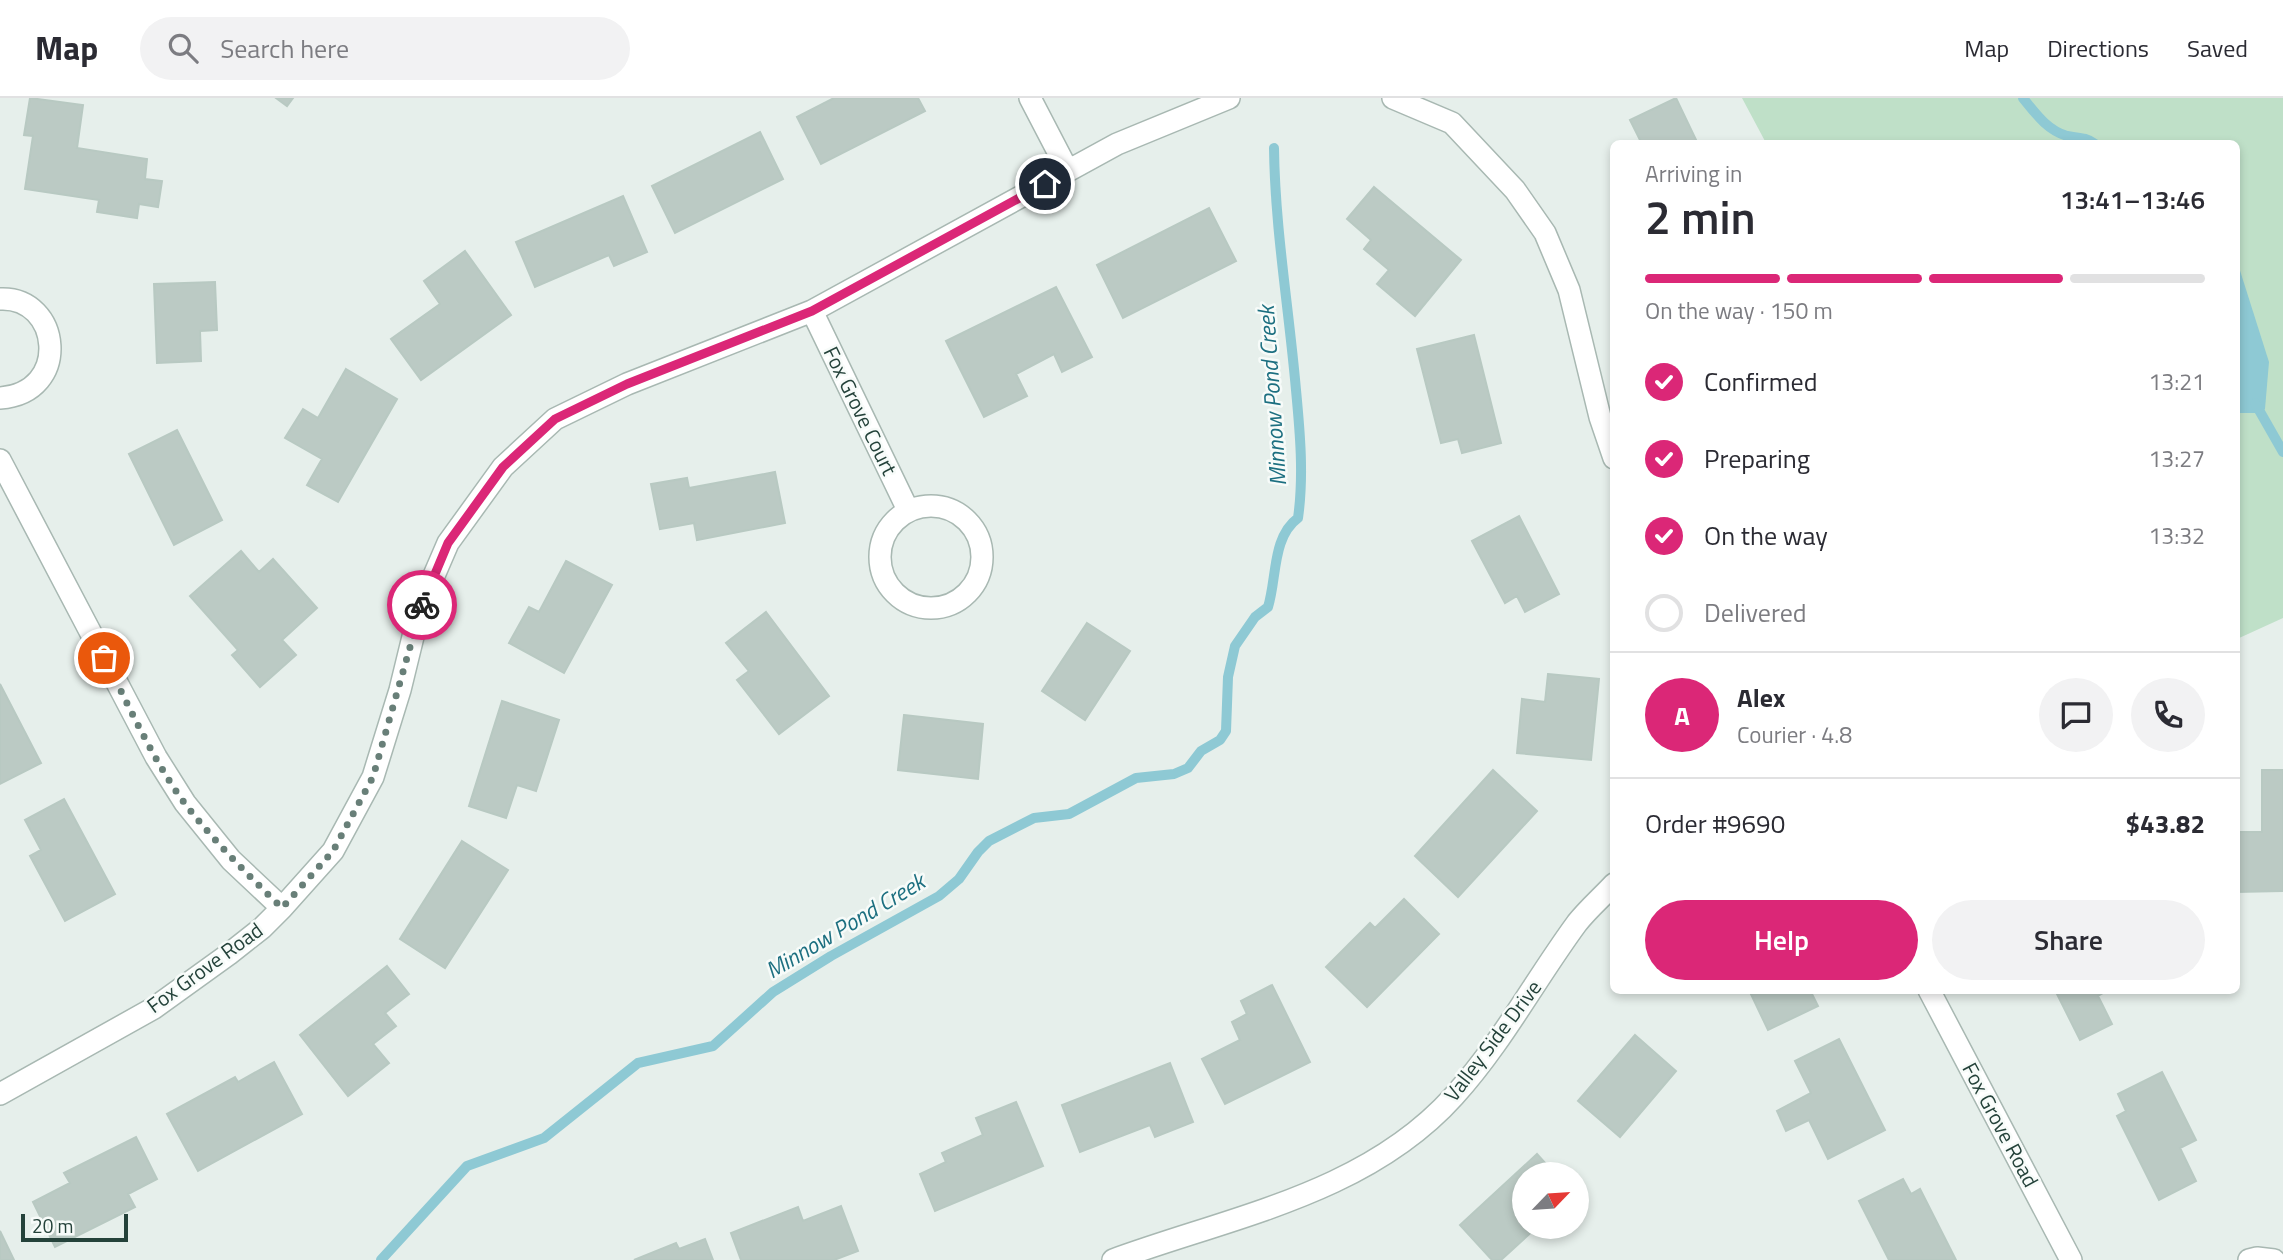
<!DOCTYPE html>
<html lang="en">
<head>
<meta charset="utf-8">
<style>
	body { margin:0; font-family:"Titillium Web",sans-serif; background:#f2f2f3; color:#2b2b33; height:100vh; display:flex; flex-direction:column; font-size:26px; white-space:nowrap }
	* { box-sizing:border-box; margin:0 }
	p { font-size:23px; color:#7c7c81 }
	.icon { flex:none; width:38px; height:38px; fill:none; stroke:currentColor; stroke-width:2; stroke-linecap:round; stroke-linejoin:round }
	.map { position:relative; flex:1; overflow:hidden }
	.drawer { position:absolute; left:1610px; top:42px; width:630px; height:854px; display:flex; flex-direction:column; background:#fff; border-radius:10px; box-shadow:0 4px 10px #0003 }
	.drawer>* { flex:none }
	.needle { width:46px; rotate:65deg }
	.buttons { position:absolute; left:1512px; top:1064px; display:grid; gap:14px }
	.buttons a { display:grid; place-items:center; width:77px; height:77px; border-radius:50%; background:#fff; box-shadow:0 4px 10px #0003; font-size:35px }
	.scale { position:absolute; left:21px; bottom:18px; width:107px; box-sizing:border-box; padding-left:7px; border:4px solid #24423a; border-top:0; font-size:19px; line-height:24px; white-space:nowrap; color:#24423a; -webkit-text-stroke:5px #f7fbf9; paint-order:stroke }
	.pin { position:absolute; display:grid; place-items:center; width:60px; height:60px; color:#fff; margin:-30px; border:4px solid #fff; border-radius:50%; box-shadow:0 2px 7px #0007 }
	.courier { position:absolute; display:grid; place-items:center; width:70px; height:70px; margin:-35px; border:5px solid #db2777; border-radius:50%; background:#fff; color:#222; box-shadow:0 2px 9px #0007 }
	.overview em { font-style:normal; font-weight:600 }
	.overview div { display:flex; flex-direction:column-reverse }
	.overview { display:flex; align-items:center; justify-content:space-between; height:119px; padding:0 35px }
	h1 { font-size:46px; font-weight:600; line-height:52px }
	.bar { display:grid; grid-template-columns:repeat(4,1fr); gap:10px 7px; align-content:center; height:84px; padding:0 35px }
	.bar i { height:9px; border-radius:5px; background:#e1e1e2 }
	.bar .on { background:#db2777 }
	.bar p { grid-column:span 4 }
	.line { display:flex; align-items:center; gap:18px; padding:0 35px; border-top:2px solid #e1e1e2 }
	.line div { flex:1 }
	.round { display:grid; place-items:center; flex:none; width:74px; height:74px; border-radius:37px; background:#f2f2f3 }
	ol { padding:0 35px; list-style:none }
	li { display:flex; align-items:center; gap:21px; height:77px }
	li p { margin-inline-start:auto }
	li .icon { padding:7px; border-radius:50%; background:#db2777; color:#fff; stroke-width:4 }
	li:last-child { color:#7c7c81 }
	li i { width:38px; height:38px; border:4px solid #e1e1e2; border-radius:50% }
	.cta { display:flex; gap:14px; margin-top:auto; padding:14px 35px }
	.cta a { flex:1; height:80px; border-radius:42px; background:#db2777; color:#fff; font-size:28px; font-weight:600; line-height:80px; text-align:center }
	.cta a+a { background:#f2f2f3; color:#2b2b33 }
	header { display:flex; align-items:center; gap:42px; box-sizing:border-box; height:98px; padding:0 35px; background:#fff; border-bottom:2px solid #e1e1e2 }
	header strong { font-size:33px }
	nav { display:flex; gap:38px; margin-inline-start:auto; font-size:24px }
	.search { width:490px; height:63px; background:#f2f2f3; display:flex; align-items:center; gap:18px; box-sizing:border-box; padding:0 24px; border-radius:38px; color:#7c7c81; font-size:26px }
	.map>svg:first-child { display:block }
</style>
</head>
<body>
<header>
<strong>Map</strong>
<div class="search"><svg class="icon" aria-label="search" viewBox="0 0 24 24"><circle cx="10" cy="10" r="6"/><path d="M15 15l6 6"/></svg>Search here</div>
<nav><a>Map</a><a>Directions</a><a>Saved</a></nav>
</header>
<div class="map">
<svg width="2283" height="1162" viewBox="0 0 2283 1162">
	<rect width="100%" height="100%" fill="#e6efeb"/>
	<path fill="#bfe0c8" d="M 1742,0 L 2283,0 L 2283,520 L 2237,541 L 2236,46 L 1766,45 Z"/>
	<path fill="#8ec9d4" d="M 2237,163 L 2269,264 L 2265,311 L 2261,315 L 2237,315 Z"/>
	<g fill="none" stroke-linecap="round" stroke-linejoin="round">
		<path stroke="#8ec9d4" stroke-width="10" d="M 2023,0 C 2036,16 2047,32 2067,38 C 2078,40 2086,39 2095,46
			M 2255,305 L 2283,354
			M 381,1162 L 467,1068 L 544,1040 L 638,965 L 713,948 L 773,894 L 831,858 L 939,798 L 959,781 L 978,754 L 989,743 L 1034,720 L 1069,716 L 1136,680 L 1174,676 L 1188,670 L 1201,653 L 1220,642 L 1226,633 L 1228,579 L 1235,548 L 1255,519 L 1268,509 C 1277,480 1272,439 1298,420 C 1304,378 1300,334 1296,292 C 1289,211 1275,131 1274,50"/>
	</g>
	<path fill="#bbcac4" stroke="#b8c9c2" stroke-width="2" d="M 30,0 L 83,7 L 77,50 L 147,61 L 145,81 L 162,83 L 158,109 L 139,106 L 137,120 L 97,114 L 99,102 L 25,91 L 33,38 L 24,37 Z
		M 276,0 L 293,0 L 287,8 Z
		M 834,0 L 918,0 L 925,13 L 821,66 L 797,19 Z
		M 1676,0 L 1698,46 L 1642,46 L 1630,22 Z
		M 760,34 L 783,81 L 675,135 L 652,88 Z
		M 1374,89 L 1461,162 L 1415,218 L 1377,186 L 1389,172 L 1364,151 L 1371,142 L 1347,121 Z
		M 623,98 L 647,154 L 614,168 L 609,157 L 535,189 L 516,144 Z
		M 1209,110 L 1236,163 L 1123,220 L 1097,167 Z
		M 465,153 L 511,217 L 421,282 L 391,241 L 440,206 L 424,183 Z
		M 215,184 L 217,232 L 200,233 L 201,263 L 157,265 L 154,186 Z
		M 1056,189 L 1092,259 L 1062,274 L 1054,256 L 1016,276 L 1027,298 L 984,319 L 946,243 Z
		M 1474,237 L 1501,345 L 1462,355 L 1458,341 L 1441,345 L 1417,251 Z
		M 346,271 L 397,301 L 338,404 L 307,387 L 322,361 L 285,340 L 303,311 L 318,320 Z
		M 177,332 L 222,422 L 174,447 L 129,356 Z
		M 775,374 L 785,425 L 697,442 L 694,425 L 660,431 L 651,386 L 687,380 L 689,390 Z
		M 1519,418 L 1559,496 L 1525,514 L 1517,498 L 1505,505 L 1472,443 Z
		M 241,453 L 259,474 L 273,461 L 317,510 L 282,542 L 296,557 L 260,589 L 232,557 L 238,552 L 190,498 Z
		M 566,463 L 612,487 L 564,575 L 509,545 L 529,509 L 539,514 Z
		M 766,514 L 829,598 L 779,636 L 737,582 L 749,573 L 726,545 Z
		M 1087,525 L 1130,553 L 1085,622 L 1042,593 Z
		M 1548,576 L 1599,581 L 1591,662 L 1517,655 L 1522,601 L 1545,604 Z
		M 0,586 L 41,665 L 0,686 Z
		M 502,603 L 559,622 L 536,693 L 517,687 L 506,720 L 469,708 Z
		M 904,617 L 983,626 L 978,681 L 898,672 Z
		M 1493,672 L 1537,713 L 1458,799 L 1415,758 Z
		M 2262,672 L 2283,672 L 2283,793 L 2236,794 L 2236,734 L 2262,734 Z
		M 64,701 L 115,796 L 65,823 L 30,758 L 41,752 L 25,722 Z
		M 462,743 L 508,772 L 445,870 L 400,841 Z
		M 1404,801 L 1439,836 L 1367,909 L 1326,869 L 1370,825 L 1375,830 Z
		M 387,868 L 409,896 L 385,915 L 396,928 L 373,946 L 389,965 L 348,998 L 300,937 Z
		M 1272,887 L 1310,964 L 1225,1006 L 1202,961 L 1240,942 L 1232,924 L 1247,916 L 1241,903 Z
		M 1749,892 L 1810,892 L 1818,908 L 1768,932 Z
		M 2055,892 L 2108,892 L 2098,898 L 2112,926 L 2080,942 Z
		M 1635,937 L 1676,973 L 1620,1039 L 1578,1003 Z
		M 1839,941 L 1885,1032 L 1828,1061 L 1809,1022 L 1786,1033 L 1777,1013 L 1811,995 L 1795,963 Z
		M 274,964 L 302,1016 L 198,1073 L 167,1016 L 235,979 L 238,984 Z
		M 1170,965 L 1193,1024 L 1155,1039 L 1150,1027 L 1080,1054 L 1062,1007 Z
		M 2162,974 L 2196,1042 L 2180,1050 L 2196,1083 L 2159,1102 L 2117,1018 L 2126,1013 L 2118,996 Z
		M 1016,1004 L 1043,1068 L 935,1113 L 920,1076 L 946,1064 L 942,1055 L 983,1037 L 976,1020 Z
		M 136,1039 L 157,1081 L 128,1096 L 135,1109 L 55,1149 L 33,1104 L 70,1085 L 64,1075 Z
		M 1537,1056 L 1555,1076 L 1524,1076 L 1524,1129 L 1537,1129 L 1501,1162 L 1492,1162 L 1460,1127 Z
		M 1903,1081 L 1911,1096 L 1920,1091 L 1956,1162 L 1889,1162 L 1859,1103 Z
		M 841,1108 L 858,1153 L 834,1162 L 741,1162 L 731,1135 L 798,1109 L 803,1123 Z
		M 0,1133 L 14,1162 L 0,1162 Z
		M 705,1141 L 713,1162 L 634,1162 L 676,1145 L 679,1151 Z"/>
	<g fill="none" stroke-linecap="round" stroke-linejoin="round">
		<g stroke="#a8b8b2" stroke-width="24">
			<path id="minor" d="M 1030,0 L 1068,73
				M 1393,0 L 1452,25 L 1515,92 L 1545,135 L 1569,192 L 1600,319 L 1614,360
				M 0,201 C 61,198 72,295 0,300
				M 812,213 L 908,412
				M 0,362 L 156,659 L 185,705 L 231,762 L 282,810
				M880 459a51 51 0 1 1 102 0a51 51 0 1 1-102 0Z
				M 1929,892 L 2071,1162
				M 0,996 L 154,910 L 229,856 L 262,830 L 282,810 L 333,753 L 373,679 L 400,592 L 420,510 L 448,445 L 503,369 L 555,321 L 627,286 L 812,213 L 1117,46 L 1229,0
				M 1113,1162 C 1230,1119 1366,1096 1454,998 C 1502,945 1535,882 1577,825 C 1588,811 1602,799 1614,786
				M 2249,1162 L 2257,1160 L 2274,1162"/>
		</g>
		<use href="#minor" stroke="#fff" stroke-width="21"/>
	</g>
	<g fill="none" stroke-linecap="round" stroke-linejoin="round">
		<path stroke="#687f78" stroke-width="7" stroke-dasharray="0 12.6" d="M 104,560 C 130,609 153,663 186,707 C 215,744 248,777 282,810 L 333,753 L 373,679 L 422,507"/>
		<path stroke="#db2777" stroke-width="9" d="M 422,507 L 448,445 L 503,369 L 555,321 L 627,286 L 812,213 L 1045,86"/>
	</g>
	<g text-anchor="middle" stroke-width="5" stroke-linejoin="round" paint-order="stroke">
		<g font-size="21" fill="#24423a" stroke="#f7fbf9">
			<text transform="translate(860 313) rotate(64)" y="7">Fox Grove Court</text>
			<text transform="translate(205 870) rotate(-36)" y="7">Fox Grove Road</text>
			<text transform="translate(1493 943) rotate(-53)" y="7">Valley Side Drive</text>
			<text transform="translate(2000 1027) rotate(62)" y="7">Fox Grove Road</text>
		</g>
		<g font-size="23" font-style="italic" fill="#1c6f80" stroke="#f7fbf9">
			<text transform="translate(1272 298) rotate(-94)" y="8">Minnow Pond Creek</text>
			<text transform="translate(845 828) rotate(-31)" y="8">Minnow Pond Creek</text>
		</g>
	</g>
</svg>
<div class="buttons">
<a><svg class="needle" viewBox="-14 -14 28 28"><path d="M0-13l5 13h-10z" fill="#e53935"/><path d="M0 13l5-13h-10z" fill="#7c7c81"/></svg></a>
</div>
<div class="scale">20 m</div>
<div class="pin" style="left:104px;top:560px;background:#ea580c"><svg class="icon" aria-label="bag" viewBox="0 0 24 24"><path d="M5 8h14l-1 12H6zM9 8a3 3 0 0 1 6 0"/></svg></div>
<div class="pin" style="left:1045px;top:86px;background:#1f2937"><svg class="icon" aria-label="home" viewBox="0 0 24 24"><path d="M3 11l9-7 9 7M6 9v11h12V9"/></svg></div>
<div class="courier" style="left:422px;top:507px"><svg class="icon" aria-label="bike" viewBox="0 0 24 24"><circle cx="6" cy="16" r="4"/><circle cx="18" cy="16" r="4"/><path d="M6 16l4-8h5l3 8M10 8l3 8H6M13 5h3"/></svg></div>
<section class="drawer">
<div class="overview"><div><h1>2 min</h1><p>Arriving in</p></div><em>13:41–13:46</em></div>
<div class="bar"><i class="on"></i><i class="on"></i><i class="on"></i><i></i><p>On the way · 150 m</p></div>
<ol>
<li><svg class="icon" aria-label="check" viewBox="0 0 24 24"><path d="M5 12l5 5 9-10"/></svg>Confirmed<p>13:21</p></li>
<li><svg class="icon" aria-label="check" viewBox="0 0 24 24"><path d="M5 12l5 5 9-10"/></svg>Preparing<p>13:27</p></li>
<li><svg class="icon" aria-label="check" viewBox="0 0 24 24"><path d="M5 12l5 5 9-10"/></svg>On the way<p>13:32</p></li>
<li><i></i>Delivered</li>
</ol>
<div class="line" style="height:126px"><b class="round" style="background:#db2777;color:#fff">A</b><div><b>Alex</b><p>Courier · 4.8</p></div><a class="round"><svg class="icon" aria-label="chat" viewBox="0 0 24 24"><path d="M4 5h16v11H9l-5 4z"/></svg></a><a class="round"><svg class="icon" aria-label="phone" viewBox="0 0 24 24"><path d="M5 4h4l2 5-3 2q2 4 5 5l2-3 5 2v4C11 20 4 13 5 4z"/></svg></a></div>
<div class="line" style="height:91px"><div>Order #9690</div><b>$43.82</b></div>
<div class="cta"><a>Help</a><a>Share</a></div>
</section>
</div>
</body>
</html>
